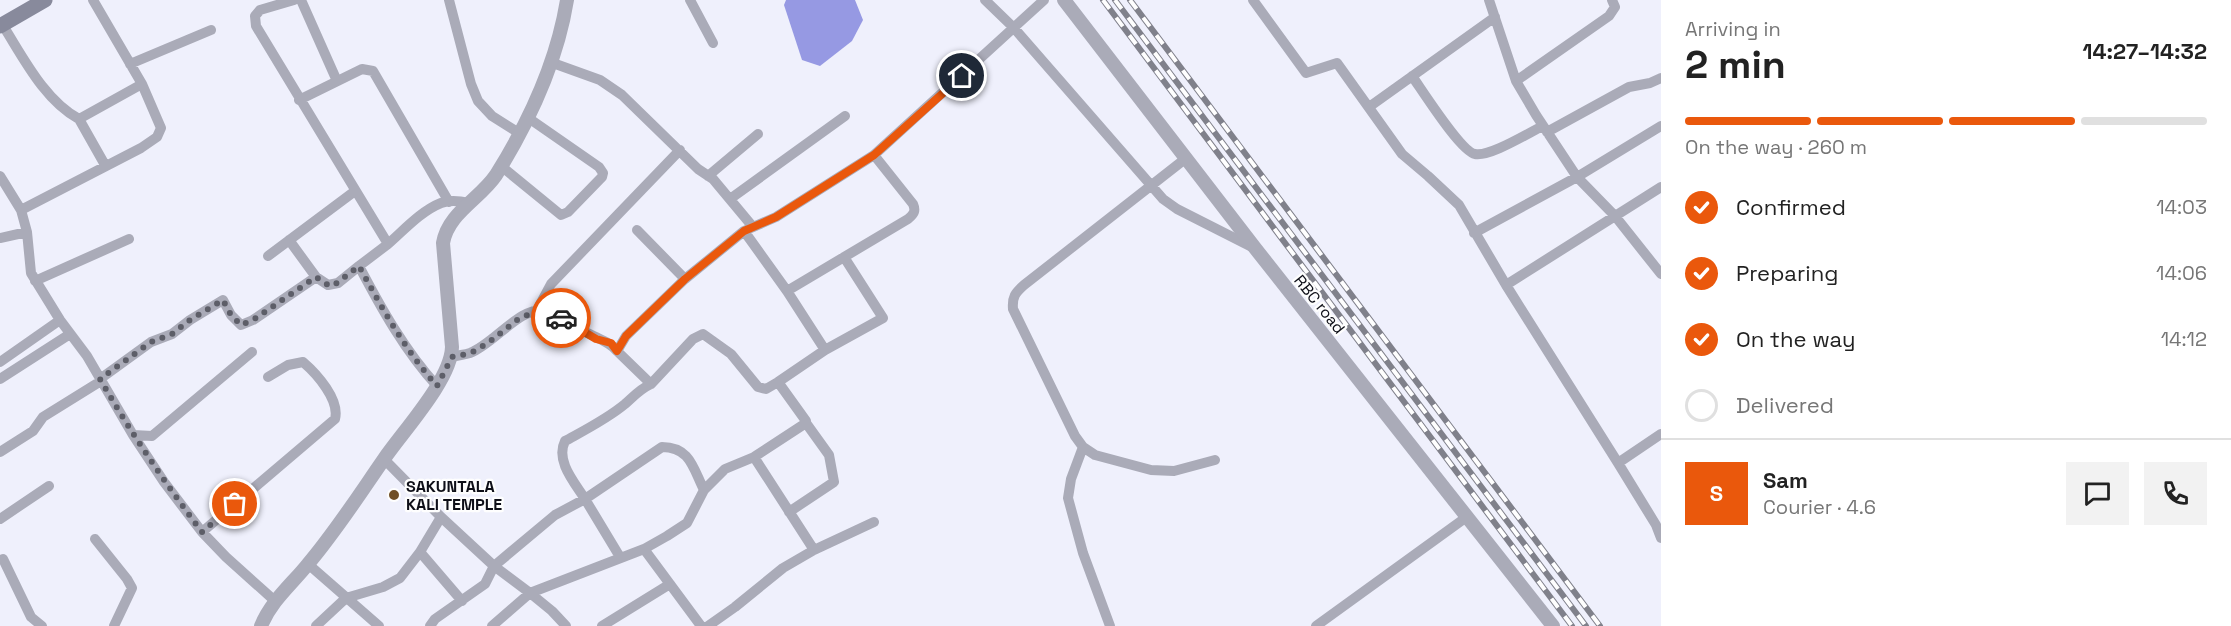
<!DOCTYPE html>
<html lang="en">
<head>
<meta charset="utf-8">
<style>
	body { margin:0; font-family:"Space Grotesk",sans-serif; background:#f2f2f2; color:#222; height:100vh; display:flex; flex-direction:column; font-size:22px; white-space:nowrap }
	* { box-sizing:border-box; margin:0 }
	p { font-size:20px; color:#767676 }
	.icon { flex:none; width:33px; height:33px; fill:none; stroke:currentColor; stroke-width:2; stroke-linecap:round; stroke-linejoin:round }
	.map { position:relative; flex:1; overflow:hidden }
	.details { display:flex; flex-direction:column; background:#fff; width:570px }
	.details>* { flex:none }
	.pin { position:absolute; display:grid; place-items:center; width:51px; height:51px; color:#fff; margin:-26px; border:3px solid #fff; border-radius:50%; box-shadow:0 2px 6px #0007 }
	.courier { position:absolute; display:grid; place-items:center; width:60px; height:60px; margin:-30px; border:4px solid #ea580c; border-radius:50%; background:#fff; color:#222; box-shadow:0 2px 8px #0007 }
	.overview em { font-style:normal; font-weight:800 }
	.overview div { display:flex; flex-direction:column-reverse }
	.overview { display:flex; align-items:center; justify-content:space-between; height:102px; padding:0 24px }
	h1 { font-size:39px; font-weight:800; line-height:45px }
	.bar { display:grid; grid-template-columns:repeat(4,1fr); gap:9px 6px; align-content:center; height:72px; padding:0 24px }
	.bar i { height:8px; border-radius:4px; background:#e0e0e0 }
	.bar .active { background:#ea580c }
	.bar p { grid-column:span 4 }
	.line { display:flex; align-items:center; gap:15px; padding:0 24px; border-top:2px solid #e0e0e0 }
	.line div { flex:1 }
	.round { display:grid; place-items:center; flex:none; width:63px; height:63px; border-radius:0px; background:#f2f2f2 }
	ol { padding:0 24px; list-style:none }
	li { display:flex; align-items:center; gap:18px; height:66px }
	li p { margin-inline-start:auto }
	li .icon { padding:6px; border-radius:50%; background:#ea580c; color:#fff; stroke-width:4 }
	li:last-child { color:#767676 }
	li i { width:33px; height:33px; border:3px solid #e0e0e0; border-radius:50% }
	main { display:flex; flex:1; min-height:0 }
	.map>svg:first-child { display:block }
</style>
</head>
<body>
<main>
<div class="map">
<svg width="1661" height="626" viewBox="0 0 1661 626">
	<rect width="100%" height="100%" fill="#eff0fc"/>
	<path fill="#9699e3" d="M 786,0 L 855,0 L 863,20 L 852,41 L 820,66 L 802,60 L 784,5 Z"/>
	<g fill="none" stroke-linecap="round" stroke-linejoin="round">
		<path stroke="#aaabb8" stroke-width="10" d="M 294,0 L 260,10 L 255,16 L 256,26 L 388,244 C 404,230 421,211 441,203 C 449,200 460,201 469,203
			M 301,0 L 337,81
			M 449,0 L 471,84 L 478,101 L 492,116 L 519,133
			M 690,0 L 713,43
			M 985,0 L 1014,28 L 1163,199 L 1177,209 L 1254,248
			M 1253,0 L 1306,73 L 1337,63 L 1402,154 L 1428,176 L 1459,205 L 1506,285 L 1661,187
			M 1489,0 L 1516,81 L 1536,115 L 1577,177 L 1615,216 L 1661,274
			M 2,24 C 23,57 44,100 79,119 L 142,84 L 93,0
			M 550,62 L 600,80 L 622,95 L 698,169 L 713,179 L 753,227
			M 130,64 L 211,30
			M 1412,76 C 1422,90 1461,152 1475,154 C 1490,157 1528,133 1543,126
			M 1516,81 L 1609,16 L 1615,7 L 1612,0
			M 299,100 L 362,69 L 373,71 L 449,202
			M 1369,107 L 1495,17
			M 79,119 L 105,165
			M 1547,132 L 1629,87 L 1650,83 L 1661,78
			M 1185,159 L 1024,285 C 1015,293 1012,297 1013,309 L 1075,436 L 1083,447 L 1095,455 L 1151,470 L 1174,471 L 1215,460
			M 501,166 L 561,215 L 568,212 L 602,177 L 603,173 L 599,167 L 527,117
			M 0,176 L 21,210 L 27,232 L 31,273 L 60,320 L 87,356 L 133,435 L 164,482 L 202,532 L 226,557 L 275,601
			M 708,176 L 758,134
			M 730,199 L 845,116
			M 21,210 L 141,148 L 157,137 L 161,128 L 142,84
			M 637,230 L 685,279
			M 1474,233 L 1577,177 L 1661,126
			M 0,238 L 27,232
			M 289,240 L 316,277 L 328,285 L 338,283 L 359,266
			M 388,244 L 359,266 C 381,308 405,351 437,386
			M 268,256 L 355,191
			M 35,281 L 129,239
			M 1506,285 L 1618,463 L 1656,525 L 1661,538
			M 787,291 L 908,219 C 914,214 916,211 913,204 L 874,155
			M 537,310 L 551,284 L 680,150
			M 825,350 L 883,318 L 844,257
			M 452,357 C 458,355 464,355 470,353 C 494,344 520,306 546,310 C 557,312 568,322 578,328 C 591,336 608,340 617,351 L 626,336 L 685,279 L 744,231 L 776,217 L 874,155 L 1044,0
			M 0,362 L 60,320
			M 0,379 L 70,334
			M 100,379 L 151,342 L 172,334 L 190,320 L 223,300 L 231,315 L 241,325 L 253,320 L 316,277
			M 651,384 L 693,339 L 703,334 L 731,354 L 758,387 L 766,389 L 778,382
			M 133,435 L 152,436 L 252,352
			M 1083,447 L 1071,479 L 1068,498 L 1083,553 L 1110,626
			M 0,452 L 33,431 L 43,417 L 101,381
			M 384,459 L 441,517 L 494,566 L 530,593 L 644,549 L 667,536 L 687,523 L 704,490 L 725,469 L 754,457 L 806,423 L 806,421 L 778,382 L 825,350 L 787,291 L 744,231
			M 1618,463 L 1661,434
			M 789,512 L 834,482 L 829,455 L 806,423
			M 0,519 L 49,486
			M 202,532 L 335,419 C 340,400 317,374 303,362 L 288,365 L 268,377
			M 95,539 L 127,579 L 132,588 L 114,626
			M 644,549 L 701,626
			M 814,550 L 874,522
			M 420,552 L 462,601
			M 620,557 L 585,499 L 662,447 C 690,447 693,468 704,490
			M 3,559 L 31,617 L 42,626
			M 308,564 L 379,626
			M 316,626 L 346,598 L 383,587 L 400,578 L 420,552 L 441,517
			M 430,626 L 435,619 L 485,584 L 494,566 L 555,515 L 585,499 C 575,483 555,461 565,441 C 585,430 607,419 625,404 C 634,396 640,389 651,384 L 617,351
			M 492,626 L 530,593 L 552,611 L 566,626
			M 602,626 L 670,584
			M 708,626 L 735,607 L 783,568 L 814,550 L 754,457
			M 1316,626 L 1468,516"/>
		<path stroke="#aaabb8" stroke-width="14" d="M 1064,0 L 1255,248 L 1553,626
			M 261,626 C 271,601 292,584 308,564 C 336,531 359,495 384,459 C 403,431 451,380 452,347 L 443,243 C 448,213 480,199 496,175 C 529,122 557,62 567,0"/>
		<path stroke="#888a9c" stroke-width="15" d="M 0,26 L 45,0"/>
		<g stroke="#80818b" stroke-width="6">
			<path id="rail" d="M 1103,0 L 1572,626
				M 1115,0 L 1586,626
				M 1130,0 L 1600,626"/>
		</g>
		<use href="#rail" stroke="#fefefe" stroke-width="4" stroke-dasharray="11" stroke-linecap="butt"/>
	</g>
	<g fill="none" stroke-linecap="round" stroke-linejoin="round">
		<path stroke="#5d5e68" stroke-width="6" stroke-dasharray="0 10.8" d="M 235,504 L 202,532 C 165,483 131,433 100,379 L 151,342 L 172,334 L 190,320 L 223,300 L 231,315 L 241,325 L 253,320 L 316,277 L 328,285 L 333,286 L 359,266 C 382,308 405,350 437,386 L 452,357 L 471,353 L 488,343 L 517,320 L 537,310 L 550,312 L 561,318"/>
		<path stroke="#ea580c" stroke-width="8" d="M 561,318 L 596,339 L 611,343 L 617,351 L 626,336 L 685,279 L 744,231 L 776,217 L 874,155 L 962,76"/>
	</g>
	<circle fill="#704f26" stroke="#fefefe" stroke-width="2" cx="394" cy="495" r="6"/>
	<g text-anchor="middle" stroke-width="4.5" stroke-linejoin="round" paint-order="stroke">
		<g font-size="16" fill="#0e0f18" stroke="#fefefe">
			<text transform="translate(1320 304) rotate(51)" y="6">RBC road</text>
		</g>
		<g font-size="16" font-weight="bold" fill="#0e0f18" stroke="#fefefe" text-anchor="start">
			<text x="406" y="492">SAKUNTALA<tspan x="406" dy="18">KALI TEMPLE</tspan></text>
		</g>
	</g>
</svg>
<div class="pin" style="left:235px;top:504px;background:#ea580c"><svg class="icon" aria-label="bag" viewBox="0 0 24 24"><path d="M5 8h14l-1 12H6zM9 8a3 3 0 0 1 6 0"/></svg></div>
<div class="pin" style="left:962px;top:76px;background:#1f2937"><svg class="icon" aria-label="home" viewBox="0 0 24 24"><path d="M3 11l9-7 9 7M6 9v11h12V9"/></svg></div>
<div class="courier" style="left:561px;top:318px"><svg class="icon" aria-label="car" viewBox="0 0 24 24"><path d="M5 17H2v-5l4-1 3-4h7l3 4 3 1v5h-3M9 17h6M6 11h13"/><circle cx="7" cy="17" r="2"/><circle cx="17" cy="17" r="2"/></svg></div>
</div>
<section class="details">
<div class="overview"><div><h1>2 min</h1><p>Arriving in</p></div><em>14:27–14:32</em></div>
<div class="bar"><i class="active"></i><i class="active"></i><i class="active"></i><i></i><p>On the way · 260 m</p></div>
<ol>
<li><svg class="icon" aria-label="check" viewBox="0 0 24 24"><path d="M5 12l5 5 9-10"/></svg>Confirmed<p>14:03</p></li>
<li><svg class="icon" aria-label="check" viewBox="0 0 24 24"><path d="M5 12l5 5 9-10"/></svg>Preparing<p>14:06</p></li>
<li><svg class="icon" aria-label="check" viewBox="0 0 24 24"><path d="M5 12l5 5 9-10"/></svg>On the way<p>14:12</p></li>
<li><i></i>Delivered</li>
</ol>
<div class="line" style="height:108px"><b class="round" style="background:#ea580c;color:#fff">S</b><div><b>Sam</b><p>Courier · 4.6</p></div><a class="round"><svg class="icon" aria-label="chat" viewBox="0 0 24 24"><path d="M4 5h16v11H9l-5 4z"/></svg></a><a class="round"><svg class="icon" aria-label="phone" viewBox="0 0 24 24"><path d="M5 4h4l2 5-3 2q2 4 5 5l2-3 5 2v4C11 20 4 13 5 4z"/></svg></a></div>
</section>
</main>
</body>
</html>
